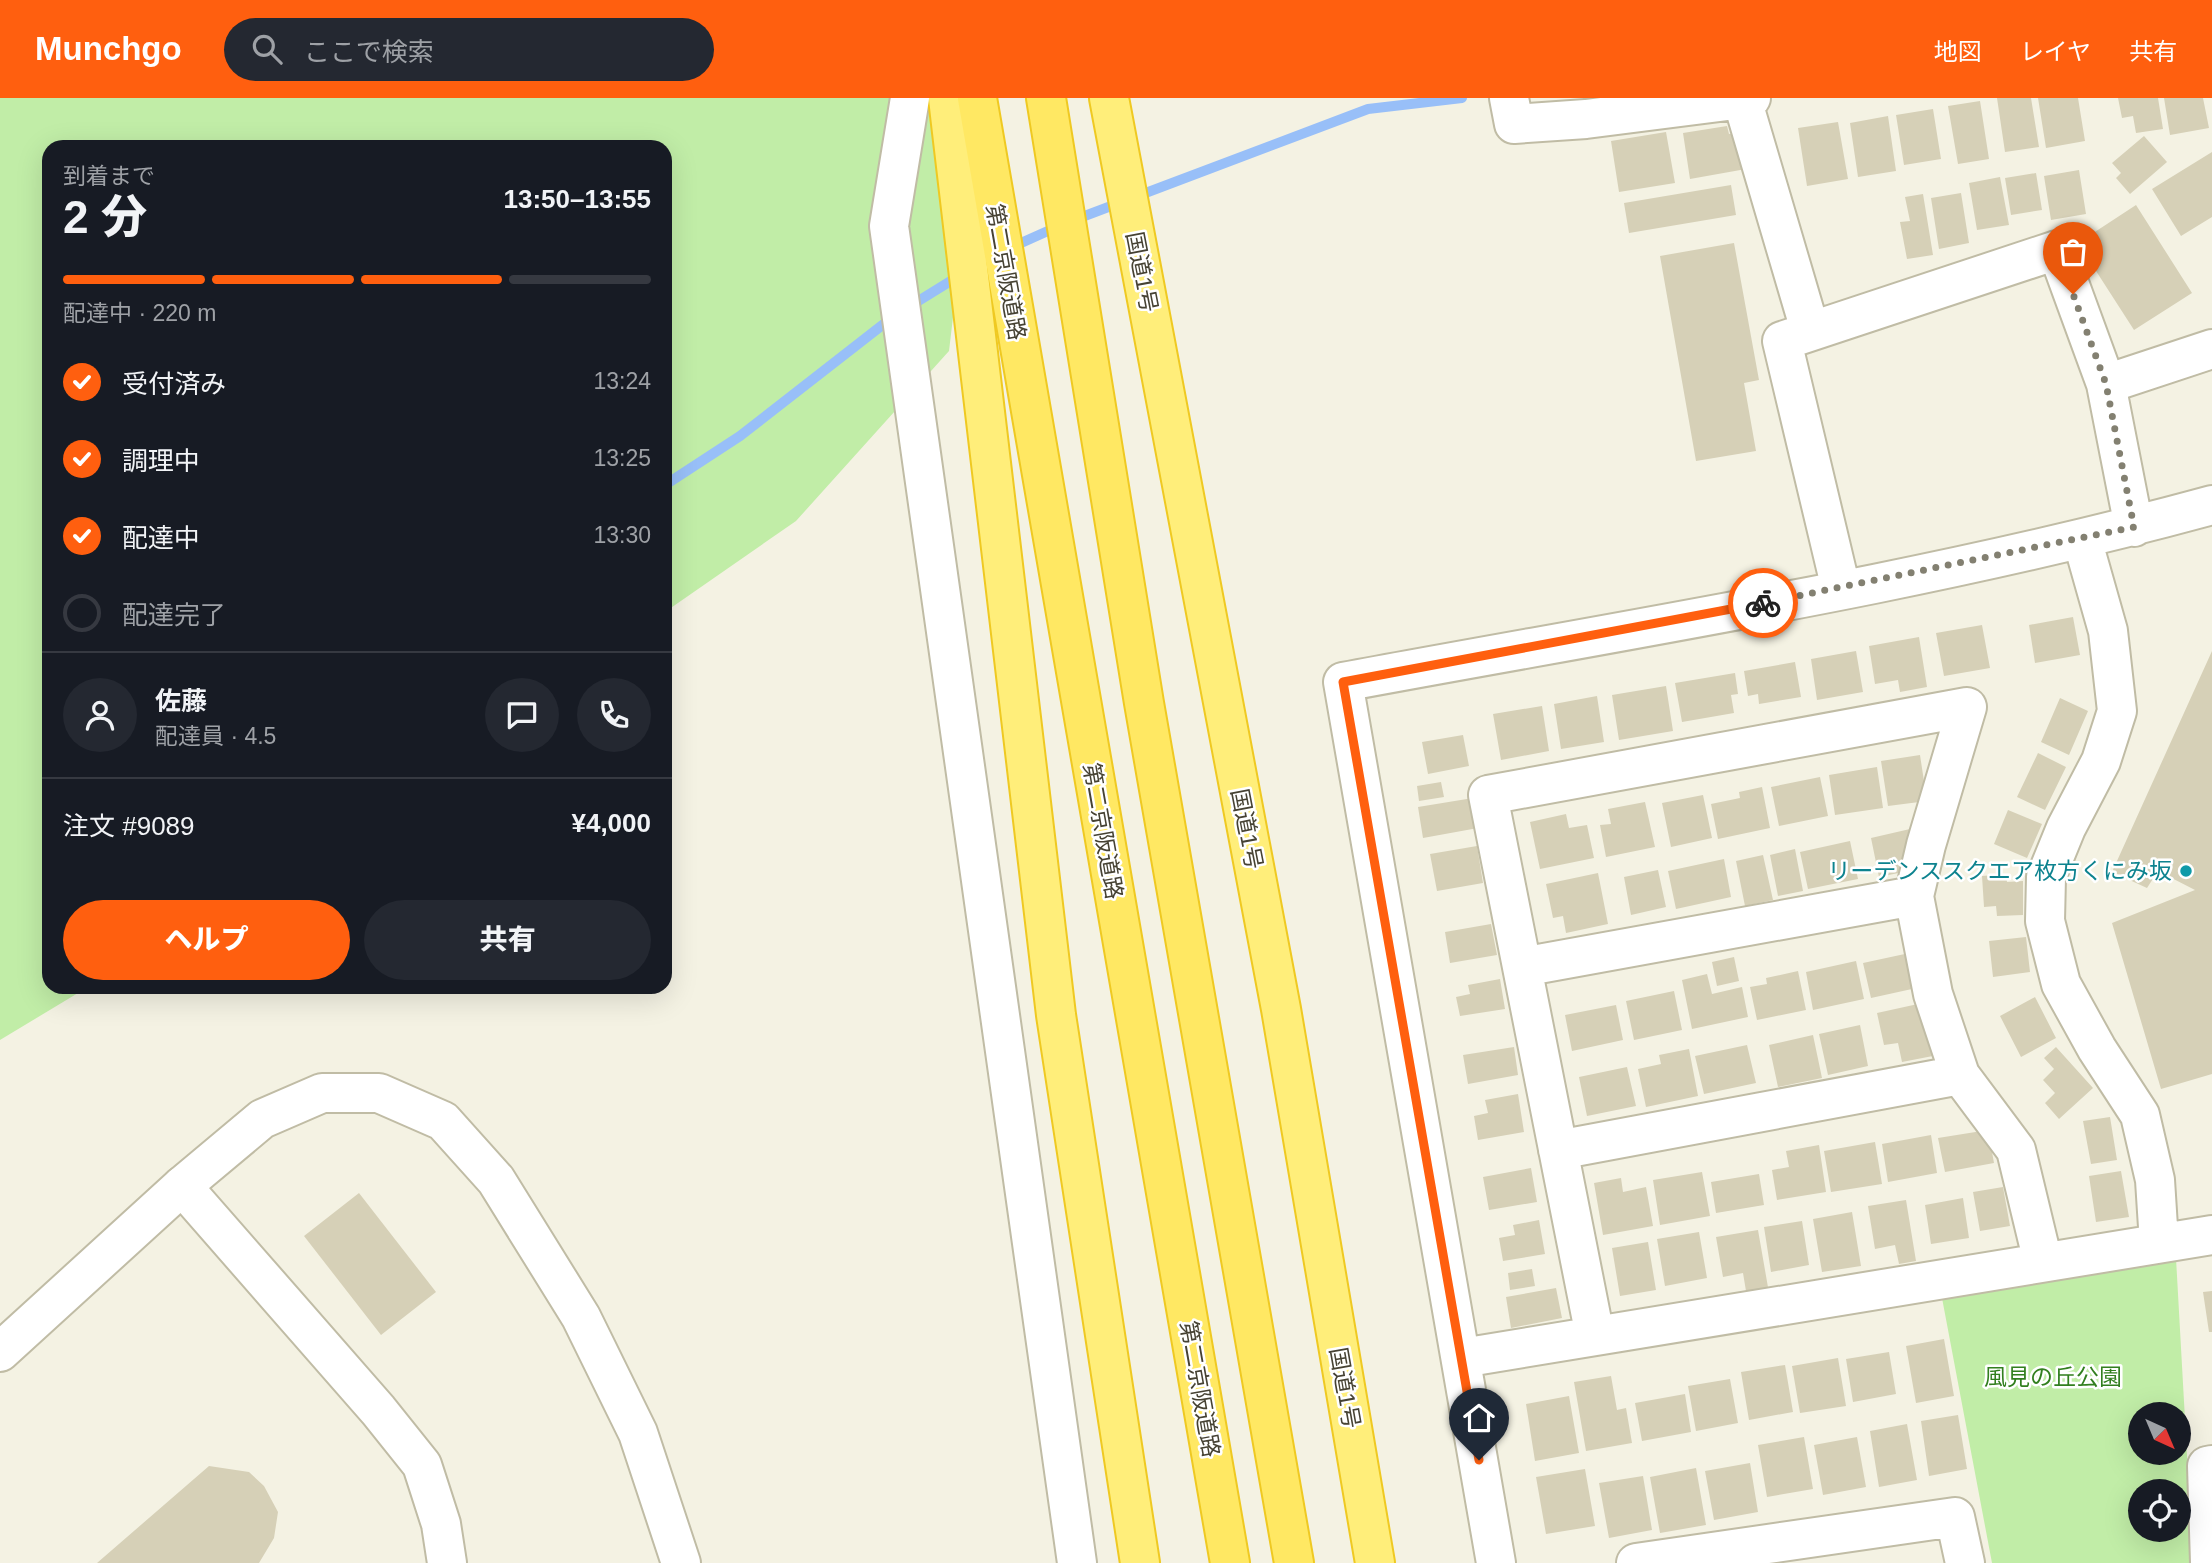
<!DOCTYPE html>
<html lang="ja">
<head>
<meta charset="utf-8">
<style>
	body { margin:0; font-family:Helvetica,"Noto Sans JP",sans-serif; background:#242831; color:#f1f3f6; height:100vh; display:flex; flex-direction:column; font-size:26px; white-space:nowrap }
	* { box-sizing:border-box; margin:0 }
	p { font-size:23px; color:#9ea1a6 }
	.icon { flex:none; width:38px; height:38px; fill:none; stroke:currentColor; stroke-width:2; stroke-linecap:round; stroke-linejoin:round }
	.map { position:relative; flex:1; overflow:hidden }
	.details { position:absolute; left:42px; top:42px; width:630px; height:854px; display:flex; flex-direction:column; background:#171b24; border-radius:21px; box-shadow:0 7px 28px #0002 }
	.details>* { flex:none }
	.needle { width:46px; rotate:136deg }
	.fabs { position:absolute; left:2128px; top:1304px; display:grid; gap:14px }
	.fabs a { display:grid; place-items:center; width:63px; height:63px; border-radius:50%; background:#171b24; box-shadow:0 7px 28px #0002; font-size:35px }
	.pin { position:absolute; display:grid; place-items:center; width:60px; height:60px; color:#fff; margin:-72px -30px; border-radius:50% 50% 50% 0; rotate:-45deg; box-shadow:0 0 7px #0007 }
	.pin .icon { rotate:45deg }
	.courier { position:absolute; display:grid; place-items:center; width:70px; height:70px; margin:-35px; border:5px solid #ff5f0f; border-radius:50%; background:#fff; color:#222; box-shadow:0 2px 9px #0007 }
	.summary em { font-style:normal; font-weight:800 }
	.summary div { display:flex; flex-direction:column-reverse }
	.summary { display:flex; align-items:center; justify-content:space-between; height:119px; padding:0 21px }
	h1 { font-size:46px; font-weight:800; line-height:52px }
	.bar { display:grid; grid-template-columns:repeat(4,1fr); gap:10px 7px; align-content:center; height:84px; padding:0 21px }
	.bar i { height:9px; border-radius:5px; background:#363941 }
	.bar .current { background:#ff5f0f }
	.bar p { grid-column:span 4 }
	.line { display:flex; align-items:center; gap:18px; padding:0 21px; border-top:2px solid #363941 }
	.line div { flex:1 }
	.round { display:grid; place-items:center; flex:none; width:74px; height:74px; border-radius:37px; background:#242831 }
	ol { padding:0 21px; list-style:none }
	li { display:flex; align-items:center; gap:21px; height:77px }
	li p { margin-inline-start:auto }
	li .icon { padding:7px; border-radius:50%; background:#ff5f0f; color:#fff; stroke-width:4 }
	li:last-child { color:#9ea1a6 }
	li i { width:38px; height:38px; border:4px solid #363941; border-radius:50% }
	.button { display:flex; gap:14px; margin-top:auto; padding:14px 21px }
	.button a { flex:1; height:80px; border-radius:42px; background:#ff5f0f; color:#fff; font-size:28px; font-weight:800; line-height:80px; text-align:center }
	.button a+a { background:#242831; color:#f1f3f6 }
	header { display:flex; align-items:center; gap:42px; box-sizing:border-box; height:98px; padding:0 35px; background:#ff5f0f; color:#fff }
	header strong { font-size:33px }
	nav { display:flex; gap:38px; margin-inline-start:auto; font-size:24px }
	.search { width:490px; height:63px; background:#242831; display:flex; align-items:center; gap:18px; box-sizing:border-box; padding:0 24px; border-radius:38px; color:#9ea1a6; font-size:26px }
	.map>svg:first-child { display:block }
</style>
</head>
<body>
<header>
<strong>Munchgo</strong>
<div class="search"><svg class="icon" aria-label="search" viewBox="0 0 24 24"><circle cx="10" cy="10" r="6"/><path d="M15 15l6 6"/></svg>ここで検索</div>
<nav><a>地図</a><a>レイヤ</a><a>共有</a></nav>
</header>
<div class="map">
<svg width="2212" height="1465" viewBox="0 0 2212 1465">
	<rect width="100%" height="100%" fill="#f4f2e3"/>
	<path fill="#c1eda7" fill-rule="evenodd" d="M 0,0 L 926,0 L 967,101 L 949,253 L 796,423 L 665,514 L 665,49 L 49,49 L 49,889 L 88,889 L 0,942 Z
		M 2176,1160 L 2193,1465 L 1992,1465 L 1942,1200 ZM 2140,1316 L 2179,1316 L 2179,1354 L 2140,1354 ZM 2140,1393 L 2179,1393 L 2179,1432 L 2140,1432 Z"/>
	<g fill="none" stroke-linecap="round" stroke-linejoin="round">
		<path stroke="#98bff8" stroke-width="10" d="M 1074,122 L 1368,11 L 1462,0
			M 1010,150 L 1059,128
			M 907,210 L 962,176
			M 665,387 L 740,338 L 894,218"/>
	</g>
	<path fill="#d6d0b7" d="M 1997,0 L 2031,0 L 2039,49 L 2005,54 Z
		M 2038,0 L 2078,0 L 2085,43 L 2046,50 Z
		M 2118,0 L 2158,0 L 2163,31 L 2136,35 L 2133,18 L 2122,20 Z
		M 2164,0 L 2203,0 L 2209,30 L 2170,37 Z
		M 1980,3 L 1989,61 L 1958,66 L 1948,8 Z
		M 1933,11 L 1941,61 L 1904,67 L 1896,17 Z
		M 1888,18 L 1896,73 L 1858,79 L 1850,25 Z
		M 1838,24 L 1848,81 L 1807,88 L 1798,30 Z
		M 1727,28 L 1729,36 L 1740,34 L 1746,71 L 1690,81 L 1683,35 Z
		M 1666,34 L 1675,85 L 1619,94 L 1611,43 Z
		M 2144,38 L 2167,64 L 2130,96 L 2116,80 L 2121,75 L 2112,65 Z
		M 2212,54 L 2212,119 L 2181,138 L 2152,91 Z
		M 2079,72 L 2086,116 L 2051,122 L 2044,78 Z
		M 2036,75 L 2042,112 L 2011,117 L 2005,80 Z
		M 2000,79 L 2009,127 L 1977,132 L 1969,85 Z
		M 1731,87 L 1736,117 L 1629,135 L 1624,105 Z
		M 1961,95 L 1969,145 L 1939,151 L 1931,100 Z
		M 1923,96 L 1933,157 L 1907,161 L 1900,124 L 1910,123 L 1905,99 Z
		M 2136,107 L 2192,195 L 2134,232 L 2078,145 Z
		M 1734,145 L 1759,282 L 1744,285 L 1756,353 L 1696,363 L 1660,158 Z
		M 2073,519 L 2080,557 L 2035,565 L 2029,527 Z
		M 1982,527 L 1990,570 L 1944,578 L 1936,535 Z
		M 1919,539 L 1927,589 L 1900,594 L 1898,582 L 1875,586 L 1869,548 Z
		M 1856,553 L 1863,594 L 1817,602 L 1811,561 Z
		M 2212,553 L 2212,976 L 2161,991 L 2112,825 L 2195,792 L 2158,773 L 2147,790 L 2112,774 Z
		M 1795,564 L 1801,599 L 1759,606 L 1758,596 L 1748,598 L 1744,573 Z
		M 1735,575 L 1738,596 L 1731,597 L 1734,615 L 1682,624 L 1675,585 Z
		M 1666,588 L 1673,633 L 1619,642 L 1612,597 Z
		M 1597,598 L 1604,644 L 1561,651 L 1554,606 Z
		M 2060,600 L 2088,613 L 2069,657 L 2041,644 Z
		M 1542,608 L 1549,653 L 1501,662 L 1493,616 Z
		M 1463,637 L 1469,668 L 1428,676 L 1422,644 Z
		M 2038,655 L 2066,669 L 2045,712 L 2017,699 Z
		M 1920,657 L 1927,703 L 1888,708 L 1881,663 Z
		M 1877,669 L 1883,710 L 1835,717 L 1829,677 Z
		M 1820,679 L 1828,718 L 1779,728 L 1771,689 Z
		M 1441,684 L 1444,699 L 1419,703 L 1417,688 Z
		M 1762,689 L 1770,730 L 1718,741 L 1711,706 L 1740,700 L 1739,694 Z
		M 1703,697 L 1712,740 L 1671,749 L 1662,705 Z
		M 1473,700 L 1478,730 L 1423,740 L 1418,709 Z
		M 1645,704 L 1655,749 L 1606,759 L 1600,727 L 1611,726 L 1608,711 Z
		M 2008,712 L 2042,726 L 2027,760 L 1994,746 Z
		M 1566,716 L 1569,730 L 1587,727 L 1594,760 L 1540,771 L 1530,724 Z
		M 1910,731 L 1918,771 L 1879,779 L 1871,740 Z
		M 1850,743 L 1858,781 L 1808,791 L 1800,754 Z
		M 1477,748 L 1483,785 L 1437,793 L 1430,756 Z
		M 1795,751 L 1803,793 L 1778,798 L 1770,757 Z
		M 1763,757 L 1773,802 L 1745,808 L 1736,763 Z
		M 1724,761 L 1731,799 L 1676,811 L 1668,773 Z
		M 1658,772 L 1666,809 L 1631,817 L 1624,779 Z
		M 1598,775 L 1608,826 L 1566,835 L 1563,818 L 1553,820 L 1546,786 Z
		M 2006,776 L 2007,784 L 2023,783 L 2023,817 L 1997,818 L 1996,808 L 1984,809 L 1982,778 Z
		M 1491,826 L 1497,857 L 1450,865 L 1445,834 Z
		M 2026,839 L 2030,874 L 1993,879 L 1989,843 Z
		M 1914,854 L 1921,889 L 1871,900 L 1863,865 Z
		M 1734,859 L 1739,883 L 1717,888 L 1712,864 Z
		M 1856,863 L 1864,901 L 1813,912 L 1806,874 Z
		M 1798,873 L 1806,912 L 1757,922 L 1750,889 L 1767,886 L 1766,880 Z
		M 1707,876 L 1712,896 L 1742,889 L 1748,919 L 1692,931 L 1682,882 Z
		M 1500,881 L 1505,911 L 1460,918 L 1456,899 L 1470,896 L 1468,887 Z
		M 1674,893 L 1682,932 L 1634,942 L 1626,903 Z
		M 2035,899 L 2056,940 L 2021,959 L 2000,918 Z
		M 1927,904 L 1938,957 L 1902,964 L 1898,945 L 1884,947 L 1877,915 Z
		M 1616,907 L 1623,942 L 1572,953 L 1565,917 Z
		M 1860,927 L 1868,968 L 1828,977 L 1819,936 Z
		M 1813,937 L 1822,980 L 1778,989 L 1769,947 Z
		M 1747,947 L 1756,985 L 1704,996 L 1695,958 Z
		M 1514,949 L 1518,977 L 1468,986 L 1463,957 Z
		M 2056,949 L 2093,990 L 2059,1021 L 2045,1005 L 2055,995 L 2043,982 L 2054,971 L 2044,960 Z
		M 1689,951 L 1698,998 L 1646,1009 L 1638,971 L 1661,966 L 1659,957 Z
		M 1627,969 L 1636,1008 L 1587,1018 L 1579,979 Z
		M 1518,996 L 1524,1034 L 1478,1042 L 1474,1018 L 1488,1015 L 1485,1002 Z
		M 2110,1019 L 2117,1062 L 2091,1066 L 2083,1023 Z
		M 1988,1032 L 1994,1065 L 1945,1074 L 1938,1040 Z
		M 1931,1037 L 1937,1075 L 1888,1084 L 1882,1046 Z
		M 1875,1044 L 1882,1086 L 1831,1094 L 1824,1053 Z
		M 1819,1047 L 1826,1094 L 1777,1102 L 1772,1072 L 1789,1069 L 1786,1053 Z
		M 1531,1070 L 1537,1104 L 1489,1112 L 1483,1079 Z
		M 2121,1073 L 2129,1119 L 2096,1124 L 2089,1078 Z
		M 1702,1074 L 1710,1118 L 1660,1127 L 1653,1082 Z
		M 1759,1076 L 1764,1107 L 1716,1115 L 1711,1084 Z
		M 1621,1080 L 1623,1094 L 1646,1089 L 1653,1128 L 1603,1137 L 1594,1085 Z
		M 2003,1089 L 2010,1128 L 1980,1133 L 1973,1094 Z
		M 359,1095 L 436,1194 L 381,1237 L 304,1138 Z
		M 1963,1100 L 1969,1140 L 1931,1146 L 1925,1107 Z
		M 1906,1102 L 1916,1163 L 1899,1166 L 1895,1147 L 1875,1151 L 1868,1108 Z
		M 1852,1114 L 1861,1168 L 1822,1174 L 1813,1121 Z
		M 1539,1122 L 1545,1156 L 1503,1163 L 1499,1140 L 1515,1137 L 1513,1127 Z
		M 1802,1123 L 1809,1167 L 1771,1174 L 1764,1129 Z
		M 1758,1132 L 1769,1195 L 1747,1199 L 1743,1175 L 1723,1179 L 1716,1139 Z
		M 1699,1134 L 1707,1180 L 1665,1188 L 1657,1141 Z
		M 1648,1144 L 1656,1192 L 1620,1198 L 1612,1150 Z
		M 1532,1171 L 1535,1188 L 1510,1192 L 1508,1175 Z
		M 1556,1190 L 1562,1220 L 1511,1230 L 1506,1199 Z
		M 2212,1193 L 2212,1234 L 2209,1234 L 2203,1194 Z
		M 1944,1241 L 1954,1298 L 1916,1305 L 1906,1248 Z
		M 1889,1254 L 1896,1296 L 1853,1304 L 1846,1261 Z
		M 1838,1260 L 1846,1308 L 1800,1315 L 1792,1268 Z
		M 1785,1267 L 1793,1314 L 1749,1322 L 1741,1274 Z
		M 1611,1278 L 1617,1312 L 1626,1310 L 1632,1345 L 1586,1353 L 1574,1284 Z
		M 1730,1281 L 1738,1325 L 1696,1333 L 1688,1288 Z
		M 1685,1296 L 1691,1334 L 1642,1343 L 1635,1305 Z
		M 1569,1298 L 1579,1355 L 1535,1363 L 1526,1306 Z
		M 1958,1317 L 1967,1371 L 1929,1378 L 1921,1323 Z
		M 1907,1326 L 1917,1382 L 1879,1389 L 1870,1333 Z
		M 1804,1339 L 1813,1391 L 1767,1399 L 1758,1347 Z
		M 1857,1339 L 1866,1389 L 1823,1397 L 1814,1347 Z
		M 1750,1365 L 1758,1414 L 1714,1422 L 1705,1373 Z
		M 209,1368 L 249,1374 L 264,1388 L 278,1414 L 274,1440 L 259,1465 L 97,1465 Z
		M 1696,1370 L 1706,1427 L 1660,1435 L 1650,1379 Z
		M 1585,1371 L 1595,1428 L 1546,1436 L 1536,1379 Z
		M 1643,1378 L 1652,1432 L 1609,1440 L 1599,1385 Z"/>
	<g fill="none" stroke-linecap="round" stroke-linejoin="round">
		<g stroke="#c0bca5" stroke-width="42">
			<path id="minor" d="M 910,0 L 889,128 L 1077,1465
				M 1509,0 L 1514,26 L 1586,21 L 1751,0
				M 1742,1 L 1810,232
				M 2106,286 L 2212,251
				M 2082,441 L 2108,533 L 2117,613 L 2101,663 L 2066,730 L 2046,779 L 2045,823 L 2061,886 L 2097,951 L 2140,1017 L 2155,1082 L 2159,1145
				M 1841,491 L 1782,243 L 2057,152 L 2106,286 L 2134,429
				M 1522,869 L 1914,798
				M 1558,1052 L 1960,977
				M 182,1088 L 378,1312 L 422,1367 L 441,1426 L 447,1465
				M 1595,1238 L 1488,697 L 1967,609 L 1926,747 L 1914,798 L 1933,896 L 1960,977 L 2016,1052 L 2043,1164
				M 1462,1260 L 2212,1137
				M 1496,1465 L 1343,584 C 1633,530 1927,485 2212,407
				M 1636,1465 L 1955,1419 L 1965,1465
				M 2210,1465 L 2207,1368 L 2212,1367"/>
		</g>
		<g stroke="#c0bca5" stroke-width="42">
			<path id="tertiary" d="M 0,1254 L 182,1088 L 262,1021 L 322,995 L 379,995 L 443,1023 L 496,1082 L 581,1219 L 638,1335 L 681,1465"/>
		</g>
		<g stroke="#efc922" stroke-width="42">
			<path id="trunk" d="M 948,0 L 1056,917 L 1140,1465
				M 1109,0 L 1281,911 L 1375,1465"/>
		</g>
		<g stroke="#efc922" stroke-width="42">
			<path id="motorway" d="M 977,0 L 1230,1465
				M 1046,0 L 1144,605 L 1294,1465"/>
		</g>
		<use href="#minor" stroke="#fff" stroke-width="38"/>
		<use href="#tertiary" stroke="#fff" stroke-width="38"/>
		<use href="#trunk" stroke="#ffee7a" stroke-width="38"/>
		<use href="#motorway" stroke="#ffe863" stroke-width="38"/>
	</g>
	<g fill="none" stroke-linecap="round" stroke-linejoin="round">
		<path stroke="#838071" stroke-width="7" stroke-dasharray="0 12.6" d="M 1763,505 L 2134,429 L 2106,286 L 2073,196"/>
		<path stroke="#ff5f0f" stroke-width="9" d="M 1479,1362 L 1343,584 L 1763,505"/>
	</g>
	<circle fill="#0f9aa8" stroke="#fff" stroke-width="2.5" cx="2186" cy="773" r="7"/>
	<g text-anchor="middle" stroke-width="5" stroke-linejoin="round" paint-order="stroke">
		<g font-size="23" fill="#464233" stroke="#fff">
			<text transform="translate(1006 174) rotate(80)" y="8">第二京阪道路</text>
			<text transform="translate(1142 174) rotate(79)" y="8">国道1号</text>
			<text transform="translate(1247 731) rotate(79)" y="8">国道1号</text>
			<text transform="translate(1103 733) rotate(80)" y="8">第二京阪道路</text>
			<text transform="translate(1345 1290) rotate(80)" y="8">国道1号</text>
			<text transform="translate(1200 1291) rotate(80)" y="8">第二京阪道路</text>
		</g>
		<g font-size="23" fill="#0d838f" stroke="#fff" text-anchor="end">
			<text x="2172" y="781">リーデンススクエア枚方くにみ坂</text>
		</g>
		<g font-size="23" fill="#327f1f" stroke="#fff">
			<text x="2053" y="1287">風見の丘公園</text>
		</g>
	</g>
</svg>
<div class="fabs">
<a><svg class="needle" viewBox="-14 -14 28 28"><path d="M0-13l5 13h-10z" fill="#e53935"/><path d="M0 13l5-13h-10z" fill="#9ea1a6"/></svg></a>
<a><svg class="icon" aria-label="locate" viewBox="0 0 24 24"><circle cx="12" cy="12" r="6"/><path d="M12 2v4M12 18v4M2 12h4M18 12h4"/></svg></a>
</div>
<div class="pin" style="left:2073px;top:196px;background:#ea580c"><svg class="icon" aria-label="bag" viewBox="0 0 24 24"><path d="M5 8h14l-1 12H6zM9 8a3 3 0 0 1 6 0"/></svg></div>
<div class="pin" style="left:1479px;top:1362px;background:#1f2937"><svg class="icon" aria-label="home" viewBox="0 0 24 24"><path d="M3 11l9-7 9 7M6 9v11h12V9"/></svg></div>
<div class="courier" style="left:1763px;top:505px"><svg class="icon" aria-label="bike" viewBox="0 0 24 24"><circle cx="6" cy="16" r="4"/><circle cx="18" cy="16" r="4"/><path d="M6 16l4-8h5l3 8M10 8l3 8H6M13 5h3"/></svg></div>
<section class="details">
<div class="summary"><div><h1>2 分</h1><p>到着まで</p></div><em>13:50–13:55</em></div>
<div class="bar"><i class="current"></i><i class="current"></i><i class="current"></i><i></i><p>配達中 · 220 m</p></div>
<ol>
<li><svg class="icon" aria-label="check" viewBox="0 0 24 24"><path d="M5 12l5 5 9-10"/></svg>受付済み<p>13:24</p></li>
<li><svg class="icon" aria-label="check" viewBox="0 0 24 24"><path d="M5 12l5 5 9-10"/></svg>調理中<p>13:25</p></li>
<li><svg class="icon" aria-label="check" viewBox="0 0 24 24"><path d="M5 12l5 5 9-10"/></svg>配達中<p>13:30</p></li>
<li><i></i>配達完了</li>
</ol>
<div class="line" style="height:126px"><a class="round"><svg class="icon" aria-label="person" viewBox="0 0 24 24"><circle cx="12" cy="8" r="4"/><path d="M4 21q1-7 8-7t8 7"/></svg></a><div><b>佐藤</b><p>配達員 · 4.5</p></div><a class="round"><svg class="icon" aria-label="chat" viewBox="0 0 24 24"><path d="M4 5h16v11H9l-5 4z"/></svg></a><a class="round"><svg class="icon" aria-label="phone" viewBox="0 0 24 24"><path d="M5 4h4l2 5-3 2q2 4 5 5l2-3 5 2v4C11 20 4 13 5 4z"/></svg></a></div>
<div class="line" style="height:91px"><div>注文 #9089</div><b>¥4,000</b></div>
<div class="button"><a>ヘルプ</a><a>共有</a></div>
</section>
</div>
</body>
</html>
